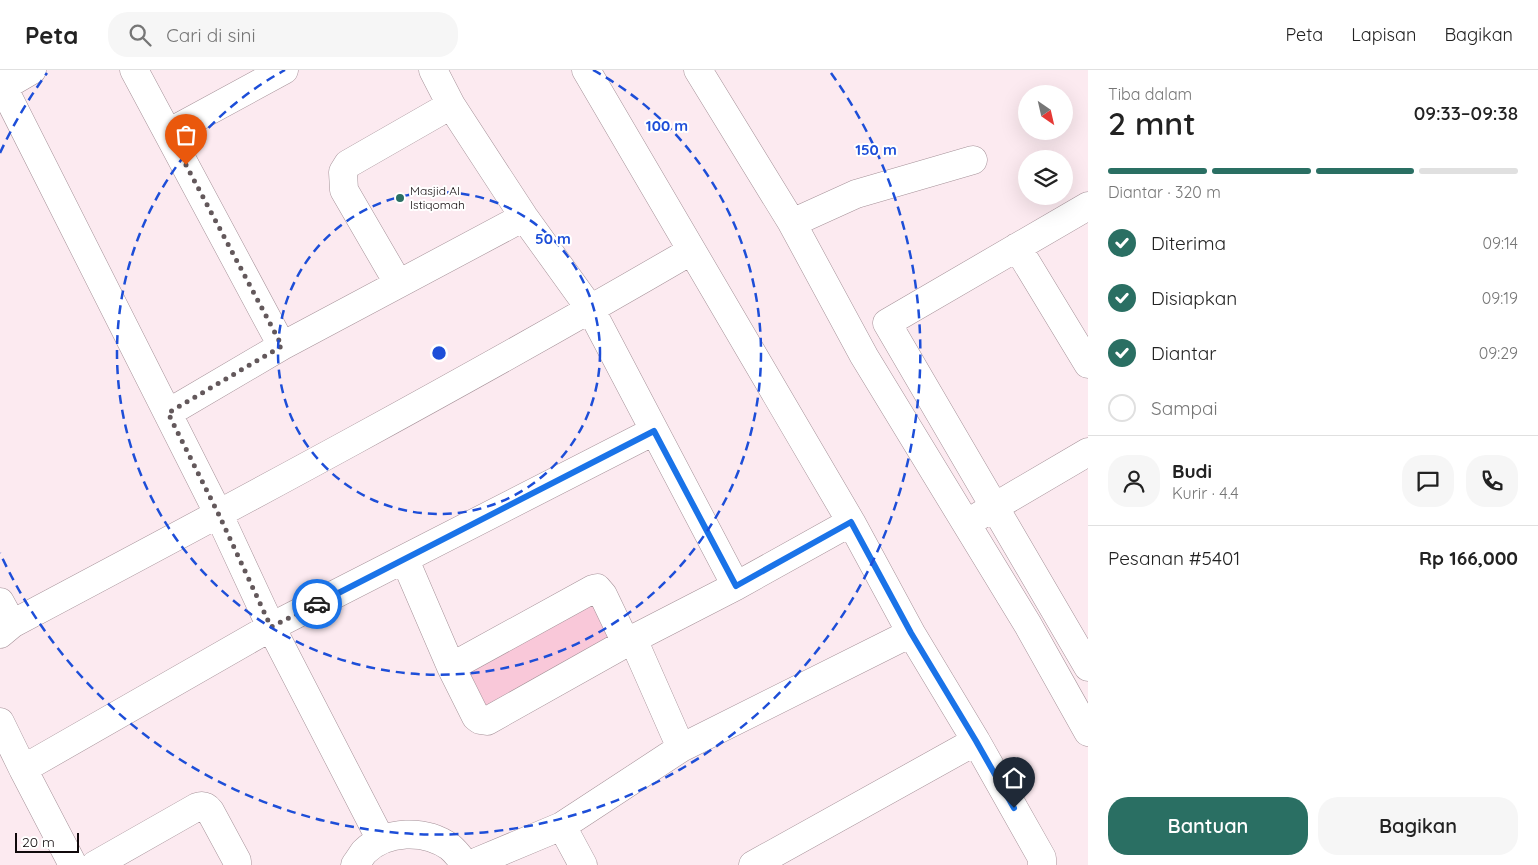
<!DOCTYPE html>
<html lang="id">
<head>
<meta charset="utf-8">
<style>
	body { margin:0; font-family:Quicksand,sans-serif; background:#f6f6f6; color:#222; height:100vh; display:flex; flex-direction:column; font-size:19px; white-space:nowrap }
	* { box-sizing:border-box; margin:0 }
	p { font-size:16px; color:#767676 }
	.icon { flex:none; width:28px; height:28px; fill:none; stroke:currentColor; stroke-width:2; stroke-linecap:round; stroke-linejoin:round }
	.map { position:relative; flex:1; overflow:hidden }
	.side { display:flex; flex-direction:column; background:#fff; width:450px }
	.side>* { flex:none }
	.needle { width:32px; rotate:146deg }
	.fabs { position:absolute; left:1018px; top:15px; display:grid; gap:10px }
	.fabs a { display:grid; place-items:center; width:55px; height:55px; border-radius:50%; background:#fff; box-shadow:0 5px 20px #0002; font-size:25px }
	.scale { position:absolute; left:15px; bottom:12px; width:64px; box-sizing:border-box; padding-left:5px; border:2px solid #10090b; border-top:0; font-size:14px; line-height:18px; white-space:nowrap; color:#10090b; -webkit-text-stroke:4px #fff; paint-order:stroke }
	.pin { position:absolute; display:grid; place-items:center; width:42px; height:42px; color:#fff; margin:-51px -21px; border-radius:50% 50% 50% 0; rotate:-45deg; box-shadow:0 0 5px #0007 }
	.pin .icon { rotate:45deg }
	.courier { position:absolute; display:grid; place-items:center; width:50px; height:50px; margin:-25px; border:4px solid #1a73e8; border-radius:50%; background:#fff; color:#222; box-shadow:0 1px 6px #0007 }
	.summary em { font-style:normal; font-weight:600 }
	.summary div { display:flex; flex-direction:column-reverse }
	.summary { display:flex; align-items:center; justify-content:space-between; height:85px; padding:0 20px }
	h1 { font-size:32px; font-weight:600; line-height:38px }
	.bar { display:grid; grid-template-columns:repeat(4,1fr); gap:8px 5px; align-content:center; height:60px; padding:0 20px }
	.bar i { height:6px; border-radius:4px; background:#e0e0e0 }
	.bar .on { background:#2a6f63 }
	.bar p { grid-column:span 4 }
	.line { display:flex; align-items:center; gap:12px; padding:0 20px; border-top:1px solid #e0e0e0 }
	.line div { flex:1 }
	.round { display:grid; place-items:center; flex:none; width:52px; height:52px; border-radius:20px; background:#f6f6f6 }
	ol { padding:0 20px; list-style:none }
	li { display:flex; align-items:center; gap:15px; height:55px }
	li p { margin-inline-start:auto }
	li .icon { padding:5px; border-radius:50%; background:#2a6f63; color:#fff; stroke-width:4 }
	li:last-child { color:#767676 }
	li i { width:28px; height:28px; border:2px solid #e0e0e0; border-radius:50% }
	.action { display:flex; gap:10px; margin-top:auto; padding:10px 20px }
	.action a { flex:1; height:58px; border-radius:20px; background:#2a6f63; color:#fff; font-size:20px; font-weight:600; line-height:58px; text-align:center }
	.action a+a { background:#f6f6f6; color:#222 }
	header { display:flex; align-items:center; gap:30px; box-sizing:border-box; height:70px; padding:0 25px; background:#fff; border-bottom:1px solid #e0e0e0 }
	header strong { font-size:24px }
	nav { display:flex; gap:28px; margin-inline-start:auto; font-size:18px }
	.search { width:350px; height:45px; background:#f6f6f6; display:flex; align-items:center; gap:12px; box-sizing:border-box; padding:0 18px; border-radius:20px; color:#767676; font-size:19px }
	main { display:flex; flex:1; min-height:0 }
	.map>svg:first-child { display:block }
</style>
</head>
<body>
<header>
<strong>Peta</strong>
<div class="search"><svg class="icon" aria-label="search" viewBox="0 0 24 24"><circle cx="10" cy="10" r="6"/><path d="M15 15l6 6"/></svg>Cari di sini</div>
<nav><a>Peta</a><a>Lapisan</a><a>Bagikan</a></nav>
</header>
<main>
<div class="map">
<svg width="1088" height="795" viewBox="0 0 1088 795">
	<rect width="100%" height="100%" fill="#fceaf0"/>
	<path fill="#f9c8d9" d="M 597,518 L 625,572 L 484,650 L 452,597 Z"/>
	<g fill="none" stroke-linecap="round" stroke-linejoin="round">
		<g stroke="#a59198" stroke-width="29">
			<path id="minor" d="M 134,0 L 282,276
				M 433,0 L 451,35 L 524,147 L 591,240 L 736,516
				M 586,0 L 851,452 L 911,563 L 976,671 L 1042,788 L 1042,795
				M 698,0 L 792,153 L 864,286 L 1028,555 L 1088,662
				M 0,11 L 219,445 L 271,557 L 381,770
				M 3,17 L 32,0
				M 168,63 L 284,0
				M 1088,136 L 887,253 L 1088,597
				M 792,153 L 856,124 L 973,90
				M 1017,177 L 1088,294
				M 398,213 L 344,120 L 343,102 L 348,94 L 451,35
				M 168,343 L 282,276 L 524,147
				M 979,446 L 1088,382
				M 405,490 L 451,597 L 476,647 L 480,650 L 487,651 L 633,569 L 736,516 L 851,452
				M 0,532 L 12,554
				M 0,564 L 12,554 C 240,433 468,311 691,181
				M 633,569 L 681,678
				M 451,597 L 593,519 L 597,518 L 603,525 L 626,573
				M 0,652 L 23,699 L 73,795
				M 23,699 L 271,557 L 654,361
				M 562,756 L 583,795
				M 95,795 L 197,737 C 203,735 206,736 210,741 L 237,791 L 237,795
				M 355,795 C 358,791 361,786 364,782 C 386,760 425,759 450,777 C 456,782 461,789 466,795
				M 469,795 L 562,756 L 681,678 L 911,563
				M 753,795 L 976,671"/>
		</g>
		<use href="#minor" stroke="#fff" stroke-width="28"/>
	</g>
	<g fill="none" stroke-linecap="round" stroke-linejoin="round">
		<path stroke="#63585b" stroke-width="5" stroke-dasharray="0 9" d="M 186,95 L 282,276 L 168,343 L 219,445 L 271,557 L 317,534"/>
		<path stroke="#1a73e8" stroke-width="6" d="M 317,534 L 654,361 L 736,516 L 851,452 L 911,563 L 976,671 L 1014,738"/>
	</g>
	<g fill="none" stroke="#1d4ed8" stroke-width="2.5" stroke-dasharray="9 6">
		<circle cx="439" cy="283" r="161"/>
		<path d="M593 0A322 322 0 1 1 285 0"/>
		<path d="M0 83A482 482 0 0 1 47 3M831 3A482 482 0 1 1 0 483"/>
	</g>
	<circle fill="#2a6f63" stroke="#fff" stroke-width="2" cx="400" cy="128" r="5"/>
	<g text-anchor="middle" stroke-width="4" stroke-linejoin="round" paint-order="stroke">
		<g font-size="12" fill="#10090b" stroke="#fff" text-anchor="start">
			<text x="410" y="125">Masjid Al<tspan x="410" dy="14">Istiqomah</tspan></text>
		</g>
	</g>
	<circle cx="439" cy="283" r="8" fill="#1d4ed8" stroke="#fff" stroke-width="2.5"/>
	<g font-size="15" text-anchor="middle" font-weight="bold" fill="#1d4ed8" stroke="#fff" stroke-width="4" stroke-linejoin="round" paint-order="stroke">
		<text x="667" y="61">100 m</text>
		<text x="876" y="85">150 m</text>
		<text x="553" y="174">50 m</text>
	</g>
</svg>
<div class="fabs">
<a><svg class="needle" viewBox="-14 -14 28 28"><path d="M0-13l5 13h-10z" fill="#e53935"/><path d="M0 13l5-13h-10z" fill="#767676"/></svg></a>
<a><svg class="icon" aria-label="layers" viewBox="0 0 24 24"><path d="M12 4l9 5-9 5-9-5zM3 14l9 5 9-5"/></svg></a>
</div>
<div class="scale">20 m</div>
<div class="pin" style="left:186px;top:95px;background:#ea580c"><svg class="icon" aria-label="bag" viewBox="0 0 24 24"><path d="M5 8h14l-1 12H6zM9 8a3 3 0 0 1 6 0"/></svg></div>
<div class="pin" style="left:1014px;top:738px;background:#1f2937"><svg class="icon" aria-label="home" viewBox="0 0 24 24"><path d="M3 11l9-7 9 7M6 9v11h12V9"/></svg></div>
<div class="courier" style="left:317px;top:534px"><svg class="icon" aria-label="car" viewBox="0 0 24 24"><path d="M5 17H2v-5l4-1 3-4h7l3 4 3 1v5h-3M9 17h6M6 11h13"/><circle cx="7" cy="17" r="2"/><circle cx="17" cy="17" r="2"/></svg></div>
</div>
<section class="side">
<div class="summary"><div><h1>2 mnt</h1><p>Tiba dalam</p></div><em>09:33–09:38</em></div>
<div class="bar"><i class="on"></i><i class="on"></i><i class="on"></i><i></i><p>Diantar · 320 m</p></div>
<ol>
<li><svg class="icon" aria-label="check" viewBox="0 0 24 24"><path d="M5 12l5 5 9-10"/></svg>Diterima<p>09:14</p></li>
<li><svg class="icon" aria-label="check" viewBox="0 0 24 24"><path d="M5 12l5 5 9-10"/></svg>Disiapkan<p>09:19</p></li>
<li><svg class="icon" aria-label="check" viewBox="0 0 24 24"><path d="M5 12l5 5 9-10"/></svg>Diantar<p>09:29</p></li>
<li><i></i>Sampai</li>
</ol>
<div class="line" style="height:90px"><a class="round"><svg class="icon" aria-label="person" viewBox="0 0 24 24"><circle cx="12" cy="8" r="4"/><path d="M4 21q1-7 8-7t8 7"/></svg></a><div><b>Budi</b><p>Kurir · 4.4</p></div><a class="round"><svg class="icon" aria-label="chat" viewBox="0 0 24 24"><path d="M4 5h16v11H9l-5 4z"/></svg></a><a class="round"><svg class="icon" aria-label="phone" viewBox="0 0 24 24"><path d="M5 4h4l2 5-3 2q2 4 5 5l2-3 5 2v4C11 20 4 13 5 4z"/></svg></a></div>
<div class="line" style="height:65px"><div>Pesanan #5401</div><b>Rp 166,000</b></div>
<div class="action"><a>Bantuan</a><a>Bagikan</a></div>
</section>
</main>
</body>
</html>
